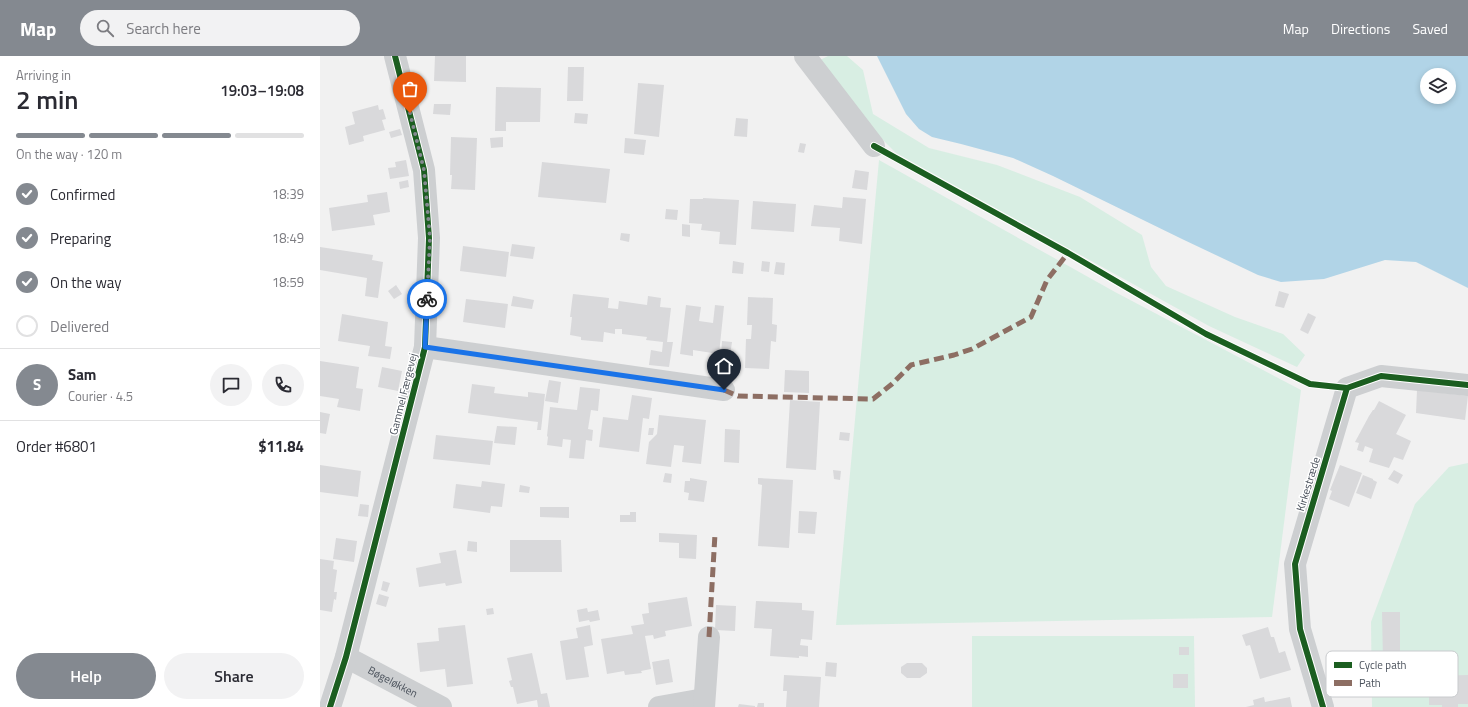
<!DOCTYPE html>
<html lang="en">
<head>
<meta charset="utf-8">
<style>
	body { margin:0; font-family:"Titillium Web",sans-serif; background:#f2f2f3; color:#2b2b33; height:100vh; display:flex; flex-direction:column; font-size:15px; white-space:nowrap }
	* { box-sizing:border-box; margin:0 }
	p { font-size:13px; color:#7c7c81 }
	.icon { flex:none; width:22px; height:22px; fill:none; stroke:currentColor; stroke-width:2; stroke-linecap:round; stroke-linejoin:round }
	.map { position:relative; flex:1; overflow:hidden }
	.details { display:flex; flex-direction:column; background:#fff; width:320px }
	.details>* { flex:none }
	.controls { position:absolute; left:1100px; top:12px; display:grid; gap:8px }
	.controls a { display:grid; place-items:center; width:36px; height:36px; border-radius:50%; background:#fff; box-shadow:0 2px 6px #0003; font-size:20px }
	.pin { position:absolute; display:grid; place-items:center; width:34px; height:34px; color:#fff; margin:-41px -17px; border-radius:50% 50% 50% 0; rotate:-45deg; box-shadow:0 0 4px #0007 }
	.pin .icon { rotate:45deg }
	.courier { position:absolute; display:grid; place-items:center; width:40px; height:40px; margin:-20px; border:3px solid #1a73e8; border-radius:50%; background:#fff; color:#222; box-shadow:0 1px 5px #0007 }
	.headline em { font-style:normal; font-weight:600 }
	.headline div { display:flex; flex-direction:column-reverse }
	.headline { display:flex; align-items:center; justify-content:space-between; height:68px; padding:0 16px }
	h1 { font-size:26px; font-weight:600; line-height:30px }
	.bar { display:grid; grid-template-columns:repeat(4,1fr); gap:6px 4px; align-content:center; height:48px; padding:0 16px }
	.bar i { height:5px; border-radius:3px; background:#e1e1e2 }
	.bar .current { background:#848990 }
	.bar p { grid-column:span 4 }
	.line { display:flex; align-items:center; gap:10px; padding:0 16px; border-top:1px solid #e1e1e2 }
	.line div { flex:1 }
	.round { display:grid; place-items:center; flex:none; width:42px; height:42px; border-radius:21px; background:#f2f2f3 }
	ol { padding:0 16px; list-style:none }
	li { display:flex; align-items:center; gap:12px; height:44px }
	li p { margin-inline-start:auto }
	li .icon { padding:4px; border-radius:50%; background:#848990; color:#fff; stroke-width:4 }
	li:last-child { color:#7c7c81 }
	li i { width:22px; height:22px; border:2px solid #e1e1e2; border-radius:50% }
	.primary-button { display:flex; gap:8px; margin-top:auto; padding:8px 16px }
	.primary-button a { flex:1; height:46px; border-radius:24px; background:#848990; color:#fff; font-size:16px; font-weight:600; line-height:46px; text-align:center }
	.primary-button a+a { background:#f2f2f3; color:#2b2b33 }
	header { display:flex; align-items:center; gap:24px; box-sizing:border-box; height:56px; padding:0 20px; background:#848990; color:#fff }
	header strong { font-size:19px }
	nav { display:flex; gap:22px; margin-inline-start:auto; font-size:14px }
	.search { width:280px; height:36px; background:#f2f2f3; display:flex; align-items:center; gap:10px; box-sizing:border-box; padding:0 14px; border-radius:22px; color:#7c7c81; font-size:15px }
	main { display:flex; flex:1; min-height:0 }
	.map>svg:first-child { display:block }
</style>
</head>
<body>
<header>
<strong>Map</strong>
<div class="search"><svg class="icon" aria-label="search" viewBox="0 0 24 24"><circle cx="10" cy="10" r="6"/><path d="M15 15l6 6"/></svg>Search here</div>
<nav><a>Map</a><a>Directions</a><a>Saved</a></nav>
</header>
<main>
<section class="details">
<div class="headline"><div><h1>2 min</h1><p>Arriving in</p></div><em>19:03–19:08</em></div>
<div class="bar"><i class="current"></i><i class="current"></i><i class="current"></i><i></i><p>On the way · 120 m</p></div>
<ol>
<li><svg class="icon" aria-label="check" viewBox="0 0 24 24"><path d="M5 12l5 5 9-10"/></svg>Confirmed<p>18:39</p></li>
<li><svg class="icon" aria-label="check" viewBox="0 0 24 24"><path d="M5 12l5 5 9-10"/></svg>Preparing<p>18:49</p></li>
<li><svg class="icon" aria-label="check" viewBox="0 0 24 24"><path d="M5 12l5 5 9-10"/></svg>On the way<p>18:59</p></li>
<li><i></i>Delivered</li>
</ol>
<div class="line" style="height:72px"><b class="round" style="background:#848990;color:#fff">S</b><div><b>Sam</b><p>Courier · 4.5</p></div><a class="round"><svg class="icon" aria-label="chat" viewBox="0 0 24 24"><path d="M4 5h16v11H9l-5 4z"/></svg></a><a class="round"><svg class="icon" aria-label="phone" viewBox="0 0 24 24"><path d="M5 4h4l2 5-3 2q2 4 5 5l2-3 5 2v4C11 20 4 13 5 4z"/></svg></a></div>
<div class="line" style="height:52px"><div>Order #6801</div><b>$11.84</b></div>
<div class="primary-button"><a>Help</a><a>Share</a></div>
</section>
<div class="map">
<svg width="1148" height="651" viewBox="0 0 1148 651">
	<rect width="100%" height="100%" fill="#f1f1f1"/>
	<path fill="#d8eee3" d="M 508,0 L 527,0 L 543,14 L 553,58 L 609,92 L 677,109 L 760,141 L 822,179 L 831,211 L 846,230 L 915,261 L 963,278 L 985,299 L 977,311 L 889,270 L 576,97 L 547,68 L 498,5 Z
		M 559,104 L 795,236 L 981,334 L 952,561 L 516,569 Z
		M 1148,407 L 1148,651 L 1052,651 L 1051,566 L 1095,448 L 1129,411 Z
		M 652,580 L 874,580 L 875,651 L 652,651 Z"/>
	<path fill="#b1d4e7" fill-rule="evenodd" d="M 557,0 L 1148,0 L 1148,232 L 1096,206 L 1065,204 L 1004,223 L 961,226 L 938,219 L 862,183 L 733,120 L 693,102 L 641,88 L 612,81 L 599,73 L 586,58 ZM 1107,19 L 1129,19 L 1129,41 L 1107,41 Z"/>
	<path fill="#d9d9db" d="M 115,0 L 146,0 L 146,26 L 114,25 Z
		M 248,11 L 264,11 L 263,45 L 247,45 Z
		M 318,27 L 344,29 L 339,81 L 314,78 Z
		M 176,31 L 221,32 L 220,66 L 186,66 L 186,75 L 175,75 Z
		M 114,48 L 131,48 L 130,59 L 113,58 Z
		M 58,49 L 59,54 L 63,53 L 66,63 L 62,64 L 65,74 L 43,80 L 44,85 L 29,89 L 25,71 L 35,68 L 32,56 Z
		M 255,57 L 268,58 L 267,68 L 254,67 Z
		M 416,62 L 428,63 L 427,81 L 414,80 Z
		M 80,73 L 82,79 L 71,82 L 69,76 Z
		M 131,81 L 157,82 L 155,134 L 131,133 L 132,119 L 130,119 Z
		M 183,81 L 183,91 L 171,92 L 170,82 Z
		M 305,82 L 326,84 L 324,99 L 304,97 Z
		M 480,87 L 486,88 L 484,97 L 478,96 Z
		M 86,104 L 89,120 L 70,123 L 68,112 L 76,111 L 75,106 Z
		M 222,106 L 290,113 L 286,147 L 218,141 Z
		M 535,114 L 549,116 L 547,134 L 532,132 Z
		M 88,124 L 89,131 L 80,133 L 79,126 Z
		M 67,136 L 70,156 L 53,159 L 55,169 L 12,175 L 9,152 L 48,146 L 47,139 Z
		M 523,141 L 546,143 L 542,188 L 519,185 L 520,172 L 491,170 L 494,149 L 522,152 Z
		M 383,142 L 419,144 L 416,189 L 399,188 L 400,176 L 381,174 L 382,168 L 369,167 L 370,143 L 383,143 Z
		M 433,145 L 476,148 L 474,176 L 431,173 Z
		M 346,153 L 358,154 L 357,164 L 345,163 Z
		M 362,168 L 370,169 L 370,181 L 362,180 Z
		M 301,177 L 310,178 L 309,186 L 300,184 Z
		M 192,188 L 215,191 L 213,203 L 190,200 Z
		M 143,190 L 189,196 L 186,221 L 140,215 Z
		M 0,191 L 53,199 L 52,204 L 63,206 L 58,242 L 45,240 L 47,222 L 0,214 Z
		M 413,205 L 424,207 L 423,218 L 412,217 Z
		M 442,205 L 450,206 L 449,216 L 441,215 Z
		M 456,206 L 465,207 L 464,219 L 454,218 Z
		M 76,229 L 82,238 L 74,243 L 68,235 Z
		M 959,235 L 969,238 L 964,252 L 955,250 Z
		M 253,238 L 289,242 L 288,252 L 298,253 L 299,245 L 327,249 L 328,240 L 341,242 L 340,251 L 351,252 L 347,286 L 353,286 L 349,311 L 329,309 L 331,294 L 342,296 L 343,286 L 326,284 L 327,281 L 302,278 L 302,273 L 295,273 L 295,278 L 284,276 L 283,286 L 261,284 L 261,281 L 250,279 L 252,261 L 250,261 Z
		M 193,240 L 214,244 L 212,253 L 191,250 Z
		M 428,241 L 453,242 L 452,268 L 457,269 L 456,286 L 451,285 L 449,313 L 425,312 L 426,283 L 431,283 L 432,269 L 427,269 Z
		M 146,243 L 188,248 L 185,272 L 143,266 Z
		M 366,249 L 381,251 L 379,265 L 393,267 L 395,249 L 404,250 L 399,298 L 373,294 L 373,300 L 360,298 Z
		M 988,257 L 996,261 L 988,278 L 980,274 Z
		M 22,258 L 68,266 L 65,290 L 72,291 L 70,303 L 48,300 L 50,290 L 18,285 Z
		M 402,285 L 412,286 L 407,320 L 390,318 L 392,299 L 401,300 Z
		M 0,305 L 39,311 L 36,332 L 43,333 L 40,355 L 17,351 L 19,343 L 0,340 Z
		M 62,311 L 82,315 L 78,335 L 58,331 Z
		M 465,314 L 489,315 L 489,337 L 464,336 Z
		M 229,324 L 241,326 L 238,347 L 225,345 Z
		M 152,328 L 175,331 L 174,337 L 208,341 L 208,336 L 225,338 L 221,374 L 217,374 L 218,366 L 148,357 Z
		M 260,331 L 280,333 L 278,355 L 271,354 L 268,373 L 273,374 L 272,385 L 266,384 L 264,403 L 249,402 L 251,384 L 243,383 L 242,391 L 227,389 L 228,381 L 227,380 L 230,351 L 257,354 Z
		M 1097,334 L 1148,340 L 1145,364 L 1096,357 Z
		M 312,339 L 332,342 L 329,363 L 323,362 L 319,396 L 279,391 L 283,361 L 308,364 Z
		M 470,344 L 500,346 L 496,414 L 466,412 Z
		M 1059,345 L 1086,359 L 1076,378 L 1091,385 L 1083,404 L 1074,401 L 1069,412 L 1049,406 L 1053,393 L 1045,390 L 1043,396 L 1037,394 L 1039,387 L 1035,386 L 1049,360 L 1053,354 L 1054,354 Z
		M 0,356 L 10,358 L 6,378 L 0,377 Z
		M 339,359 L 386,364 L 381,408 L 362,406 L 364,390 L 354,389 L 351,411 L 326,408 L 329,386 L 337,378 Z
		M 177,370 L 197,371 L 195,389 L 174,387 Z
		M 329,372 L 334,372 L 333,379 L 328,379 Z
		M 405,373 L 420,374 L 419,407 L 404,406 Z
		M 520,376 L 530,377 L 529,385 L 519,384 Z
		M 116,379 L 173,385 L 170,409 L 113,403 Z
		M 0,409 L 41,415 L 38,441 L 0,436 Z
		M 1020,409 L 1042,417 L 1029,451 L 1009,443 L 1012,435 L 1010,434 Z
		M 513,414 L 521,415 L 520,424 L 514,423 Z
		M 1074,414 L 1083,419 L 1078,428 L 1068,423 Z
		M 345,417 L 352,418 L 351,427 L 343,426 Z
		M 1043,419 L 1053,423 L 1053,424 L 1057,426 L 1051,443 L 1036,437 Z
		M 370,422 L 387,425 L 384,446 L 368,444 L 369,437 L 364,436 L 365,425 L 370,425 Z
		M 438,422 L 473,424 L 469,492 L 438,490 L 442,429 L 438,428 Z
		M 162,425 L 185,428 L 182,451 L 171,450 L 170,457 L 133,452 L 136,428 L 161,431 Z
		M 200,429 L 210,431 L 209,437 L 199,436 Z
		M 40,448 L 49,449 L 48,461 L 38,460 Z
		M 220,451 L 249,451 L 249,462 L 220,461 Z
		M 479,455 L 497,456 L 495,478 L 478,477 Z
		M 310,456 L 316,456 L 316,466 L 300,466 L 300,459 L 310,459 Z
		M 339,477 L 377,479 L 376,503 L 359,502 L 359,487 L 339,486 Z
		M 16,482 L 37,485 L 34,506 L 13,503 Z
		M 190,484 L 241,484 L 242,516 L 190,516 Z
		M 148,485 L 157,486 L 157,496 L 147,495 Z
		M 136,494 L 142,527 L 126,530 L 125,527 L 99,531 L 96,512 L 121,507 L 119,497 Z
		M 0,503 L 14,505 L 13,513 L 17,514 L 14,536 L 17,536 L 16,544 L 14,543 L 12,556 L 0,554 Z
		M 63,525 L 70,527 L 67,536 L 61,534 Z
		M 59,538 L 69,541 L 66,551 L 56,548 Z
		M 367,541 L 372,570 L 345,575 L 346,580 L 334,583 L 333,579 L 325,580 L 331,613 L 321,615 L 322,617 L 305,619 L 304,615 L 287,618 L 281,583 L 313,578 L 311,570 L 324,568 L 322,558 L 329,557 L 328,547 Z
		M 436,545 L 482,547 L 482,554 L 494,555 L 492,584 L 481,583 L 480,589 L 488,590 L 488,601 L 479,600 L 479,602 L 450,600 L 452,573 L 434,572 Z
		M 396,549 L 416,550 L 415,575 L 395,574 Z
		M 173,552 L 174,558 L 167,559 L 166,553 Z
		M 267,552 L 268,556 L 278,554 L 280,564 L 270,566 L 269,564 L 259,566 L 257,554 Z
		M 1062,556 L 1080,556 L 1080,604 L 1063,605 Z
		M 145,569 L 153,628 L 127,631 L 125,613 L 100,616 L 97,587 L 119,585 L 118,572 Z
		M 270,569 L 273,589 L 264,591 L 269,621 L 246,624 L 240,585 L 258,582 L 256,572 Z
		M 948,571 L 951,581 L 954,581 L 959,597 L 965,595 L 971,614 L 940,623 L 930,589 L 926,590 L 922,579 Z
		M 859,591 L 869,591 L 869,599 L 859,599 Z
		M 212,597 L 221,638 L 227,637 L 230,651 L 218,651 L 217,644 L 197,648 L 193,631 L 191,631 L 189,625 L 192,624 L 187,602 Z
		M 349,603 L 353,626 L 336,629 L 332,606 Z
		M 506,606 L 517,607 L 516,621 L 505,620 Z
		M 587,607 L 602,607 L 607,612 L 607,617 L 600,622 L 587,622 L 581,617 L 581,611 Z
		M 853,618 L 868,618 L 868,632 L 853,632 Z
		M 464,619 L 501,621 L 499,651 L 466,651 L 467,635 L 463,635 Z
		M 1148,619 L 1148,648 L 1138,648 L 1138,651 L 1122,651 L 1122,649 L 1109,649 L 1109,620 Z
		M 944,641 L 945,646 L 970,641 L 972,651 L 926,651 L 934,649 L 933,644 Z
		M 438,647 L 444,647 L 444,651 L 437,651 Z
		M 419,648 L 435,650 L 435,651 L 418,651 Z"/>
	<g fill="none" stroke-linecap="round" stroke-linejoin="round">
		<g stroke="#cdcfd1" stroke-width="22">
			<path d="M 485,0 L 554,90"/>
			<path d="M 105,291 L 404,334"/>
			<path id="s1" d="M 26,601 L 121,651"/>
			<path d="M 10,651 L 26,601 L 105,291 L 109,182 L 104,114 L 75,0"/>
			<path d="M 339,651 L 384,643"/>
			<path d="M 384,651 L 389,581"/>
			<path d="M 1003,651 L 980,573 L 975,508 L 1027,332 L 1061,320 L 1148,329"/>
		</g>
		<path stroke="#8d6e63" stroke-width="5" stroke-dasharray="10 5" stroke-linecap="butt" d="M 404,334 L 418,340 L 553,343 L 572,328 L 591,309 L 634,299 L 652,293 L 711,261 L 727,224 L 748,197
			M 389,581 L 395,478"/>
		<g stroke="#fff" stroke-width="8">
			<path id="cycleway" d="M 554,90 L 748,197 L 886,278 L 990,328 L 1027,332
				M 10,651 L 26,601 L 105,291 L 109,182 L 104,114 L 75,0
				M 1003,651 L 980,573 L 975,508 L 1027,332 L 1061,320 L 1148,329"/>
		</g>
		<use href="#cycleway" stroke="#1b5e20" stroke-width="6"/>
	</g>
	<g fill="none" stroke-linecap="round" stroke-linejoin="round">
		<path stroke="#848990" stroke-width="4" stroke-dasharray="0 7.2" d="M 90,57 L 104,114 L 110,182 L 107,243"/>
		<path stroke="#1a73e8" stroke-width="5" d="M 107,243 L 105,291 L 404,334"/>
	</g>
	<g text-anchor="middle" stroke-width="3" stroke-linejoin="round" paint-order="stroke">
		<g font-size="11" fill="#4a515b" stroke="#fff">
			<text transform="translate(83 338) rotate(-76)" y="4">Gammel Færgevej</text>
			<text transform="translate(988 428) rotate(-73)" y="4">Kirkestræde</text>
			<text dy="4" stroke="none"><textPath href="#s1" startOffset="53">Bøgeløkken</textPath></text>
		</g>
	</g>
	<rect x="1006" y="595" width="132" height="46" rx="6" fill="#fff" stroke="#c9cbce" stroke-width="1"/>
	<rect x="1014" y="606" width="18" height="6" fill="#1b5e20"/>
	<rect x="1014" y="624" width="18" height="6" fill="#8d6e63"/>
	<g font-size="11" fill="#4a515b">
		<text x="1039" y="613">Cycle path</text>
		<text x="1039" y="631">Path</text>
	</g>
</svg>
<div class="controls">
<a><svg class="icon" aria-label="layers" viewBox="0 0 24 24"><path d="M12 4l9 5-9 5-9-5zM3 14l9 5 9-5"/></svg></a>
</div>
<div class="pin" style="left:90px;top:57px;background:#ea580c"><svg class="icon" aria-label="bag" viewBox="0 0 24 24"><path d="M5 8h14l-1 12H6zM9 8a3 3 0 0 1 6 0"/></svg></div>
<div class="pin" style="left:404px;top:334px;background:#1f2937"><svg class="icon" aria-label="home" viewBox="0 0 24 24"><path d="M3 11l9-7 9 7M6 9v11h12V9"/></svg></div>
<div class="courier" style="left:107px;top:243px"><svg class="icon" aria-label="bike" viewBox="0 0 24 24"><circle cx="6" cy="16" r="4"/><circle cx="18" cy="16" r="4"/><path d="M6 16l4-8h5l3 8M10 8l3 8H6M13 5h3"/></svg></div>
</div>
</main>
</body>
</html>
